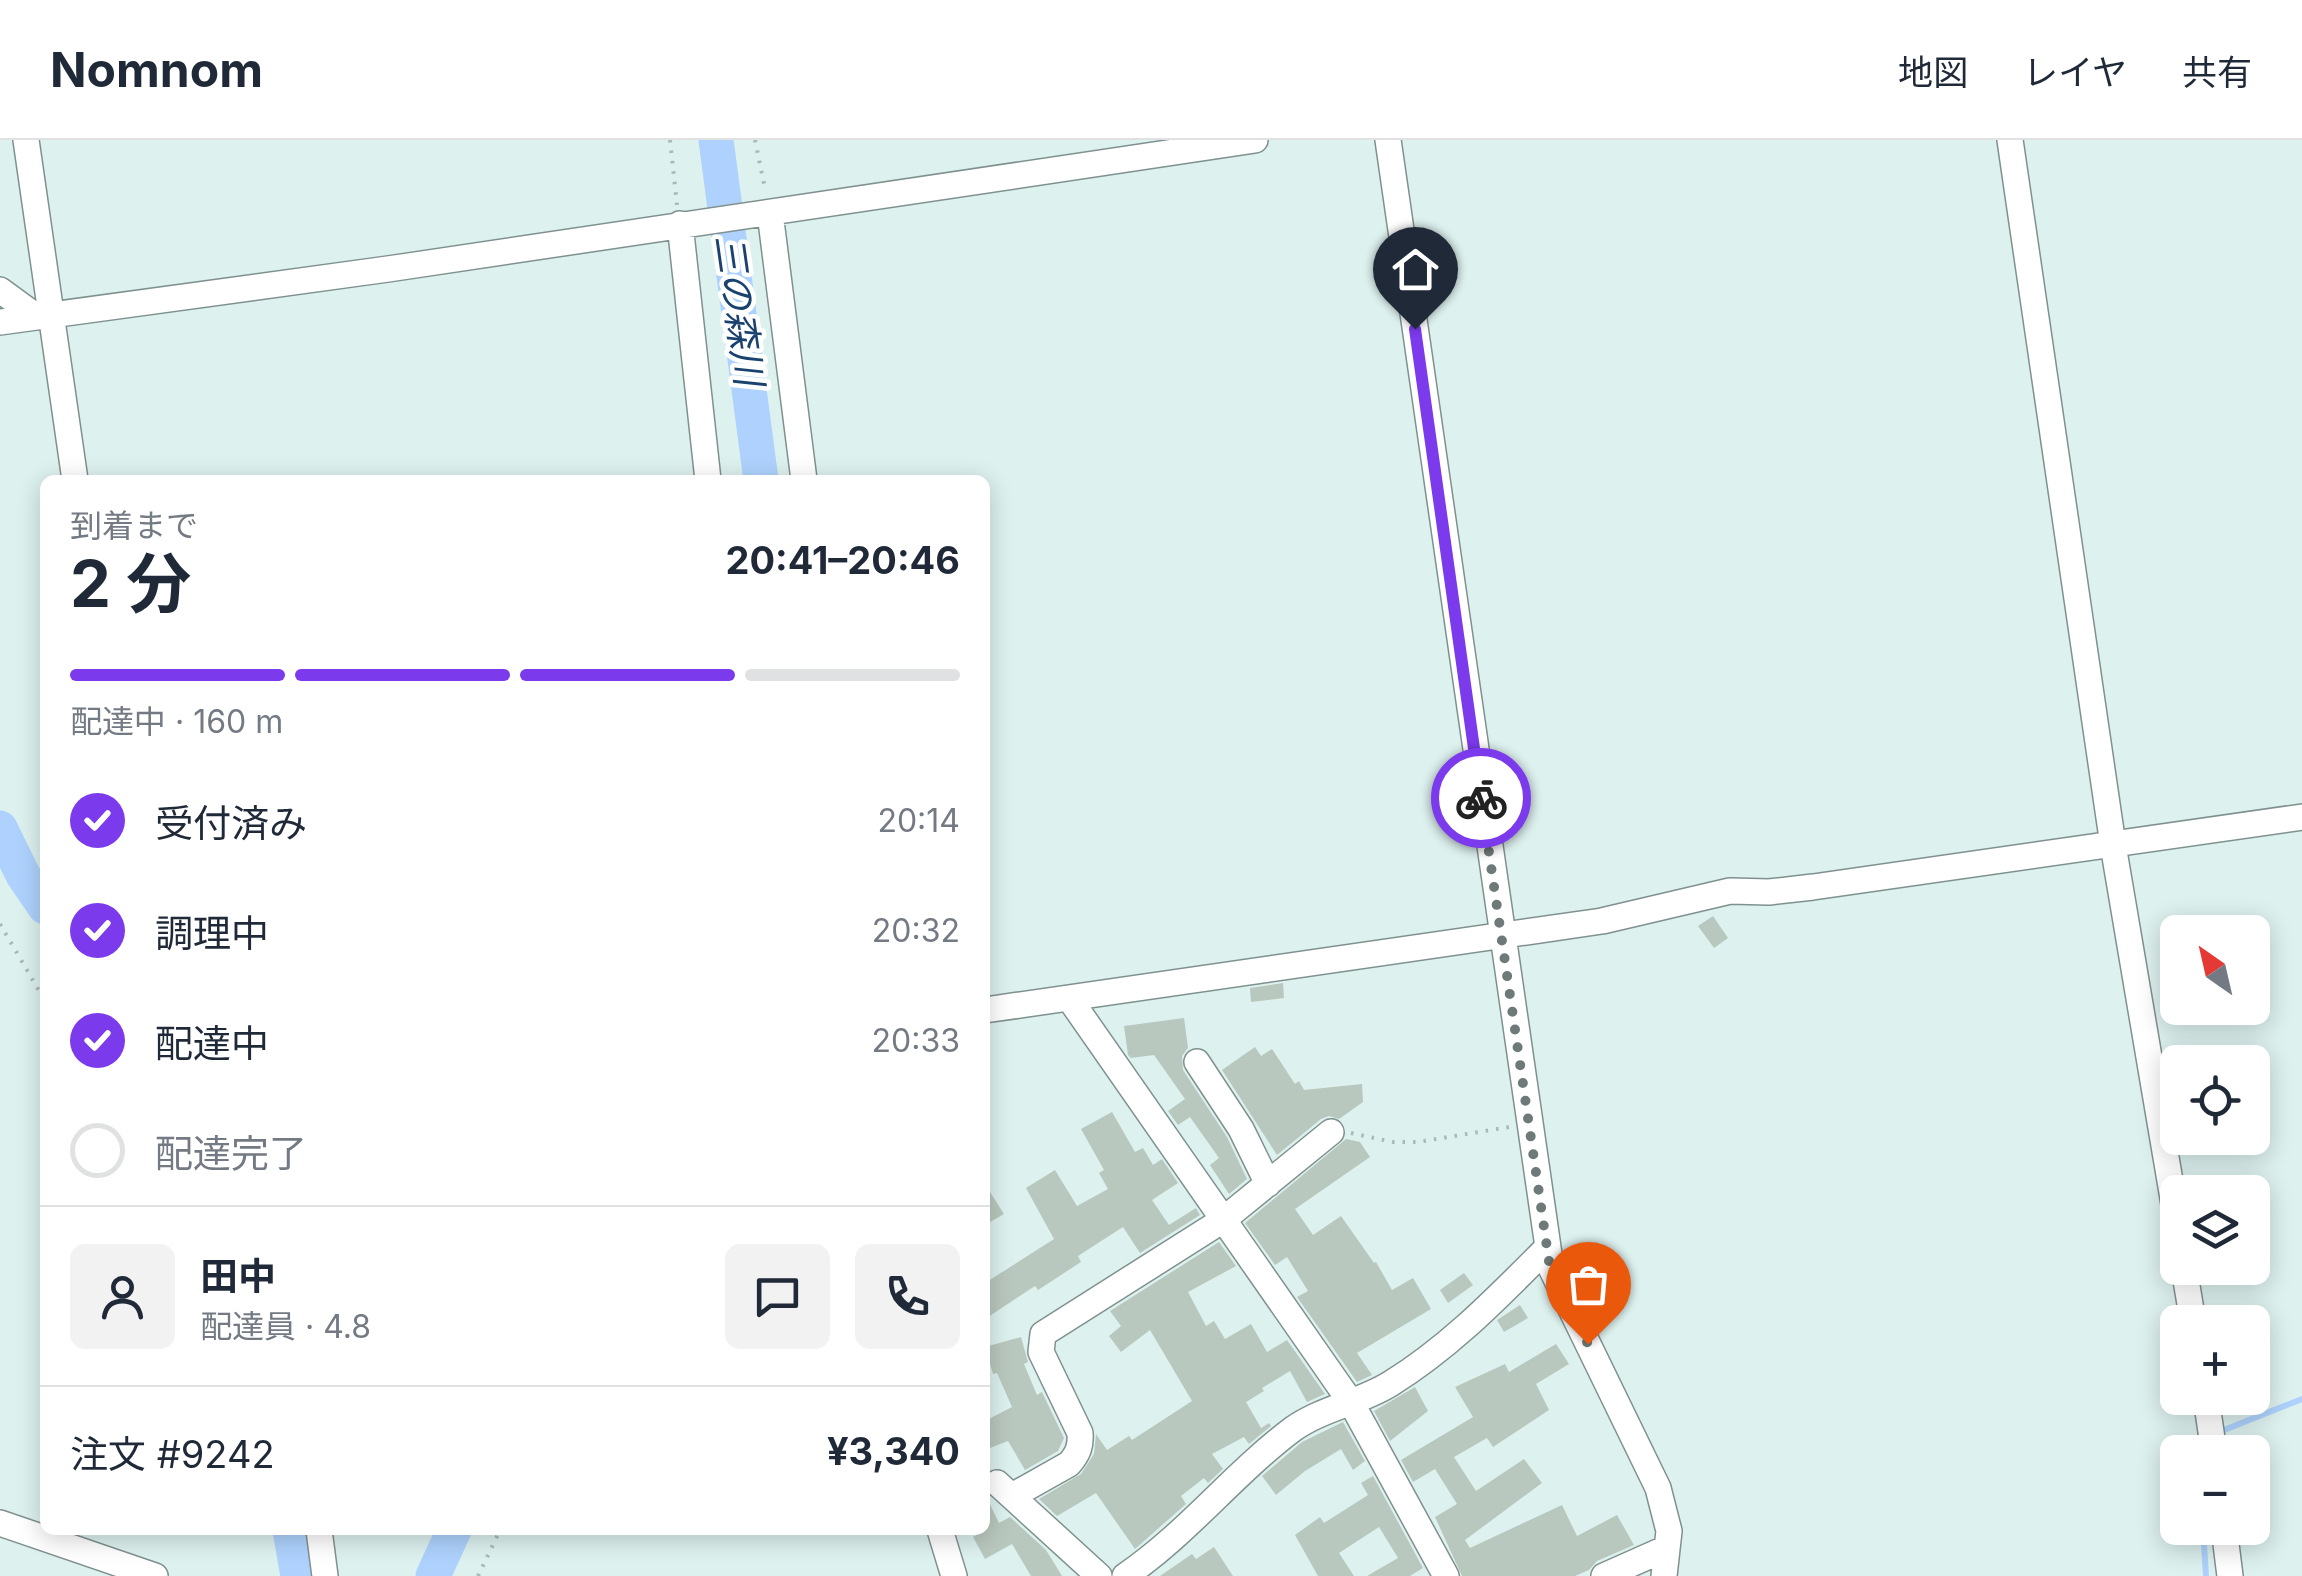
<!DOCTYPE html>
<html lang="ja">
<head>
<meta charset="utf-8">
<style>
	body { margin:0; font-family:Inter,"Noto Sans JP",sans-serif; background:#f2f2f3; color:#1f2937; height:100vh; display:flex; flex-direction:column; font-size:38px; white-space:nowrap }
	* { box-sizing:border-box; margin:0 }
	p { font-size:32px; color:#747a83 }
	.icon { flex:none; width:55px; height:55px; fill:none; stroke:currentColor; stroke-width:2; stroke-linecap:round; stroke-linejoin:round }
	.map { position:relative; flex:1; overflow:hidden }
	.side { position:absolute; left:40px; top:335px; width:950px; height:1060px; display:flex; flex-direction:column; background:#fff; border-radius:15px; box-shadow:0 5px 25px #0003 }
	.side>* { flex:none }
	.needle { width:65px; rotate:326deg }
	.buttons { position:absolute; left:2160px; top:775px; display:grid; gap:20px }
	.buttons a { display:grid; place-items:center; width:110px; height:110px; border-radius:15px; background:#fff; box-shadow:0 5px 25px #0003; font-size:50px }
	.pin { position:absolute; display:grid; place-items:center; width:85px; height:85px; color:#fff; margin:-102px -42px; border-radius:50% 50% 50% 0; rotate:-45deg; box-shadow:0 0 10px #0007 }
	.pin .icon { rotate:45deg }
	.courier { position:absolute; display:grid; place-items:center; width:100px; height:100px; margin:-50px; border:8px solid #7c3aed; border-radius:50%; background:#fff; color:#222; box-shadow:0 2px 12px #0007 }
	.head em { font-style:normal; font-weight:700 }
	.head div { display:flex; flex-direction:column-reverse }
	.head { display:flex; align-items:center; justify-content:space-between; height:170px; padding:0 30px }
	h1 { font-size:65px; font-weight:700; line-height:75px }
	.bar { display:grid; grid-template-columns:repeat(4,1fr); gap:15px 10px; align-content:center; height:120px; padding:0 30px }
	.bar i { height:12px; border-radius:8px; background:#e0e1e3 }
	.bar .current { background:#7c3aed }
	.bar p { grid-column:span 4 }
	.line { display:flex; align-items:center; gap:25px; padding:0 30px; border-top:2px solid #e0e1e3 }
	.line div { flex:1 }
	.round { display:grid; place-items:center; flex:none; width:105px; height:105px; border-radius:15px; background:#f2f2f3 }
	ol { padding:0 30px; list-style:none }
	li { display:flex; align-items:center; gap:30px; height:110px }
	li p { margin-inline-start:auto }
	li .icon { padding:10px; border-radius:50%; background:#7c3aed; color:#fff; stroke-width:4 }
	li:last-child { color:#747a83 }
	li i { width:55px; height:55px; border:5px solid #e0e1e3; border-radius:50% }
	header { display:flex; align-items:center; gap:60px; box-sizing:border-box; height:140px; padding:0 50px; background:#fff; border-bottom:2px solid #e0e1e3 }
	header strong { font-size:48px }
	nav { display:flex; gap:55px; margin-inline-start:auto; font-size:35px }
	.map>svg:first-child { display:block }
</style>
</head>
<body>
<header>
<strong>Nomnom</strong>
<nav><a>地図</a><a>レイヤ</a><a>共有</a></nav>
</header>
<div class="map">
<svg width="2302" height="1436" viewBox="0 0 2302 1436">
	<rect width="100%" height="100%" fill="#ddf1ef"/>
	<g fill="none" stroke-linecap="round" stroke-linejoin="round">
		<path stroke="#aed2fd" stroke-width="6" d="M 2219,1292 L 2302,1259
			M 2199,1312 L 2204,1299
			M 2203,1388 L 2206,1436"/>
		<path stroke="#aed2fd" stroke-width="35" d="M 716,0 L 761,340
			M 0,688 L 23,735 L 45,767
			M 290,1390 L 298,1436
			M 433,1436 L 454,1390"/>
	</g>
	<path fill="#b9c8be" d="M 1713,776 L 1728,798 L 1714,808 L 1698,786 Z
		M 1283,843 L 1284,858 L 1251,862 L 1250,848 Z
		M 1184,878 L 1188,908 L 1182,916 L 1183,930 L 1227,997 L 1247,1039 L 1229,1054 L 1210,1025 L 1219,1018 L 1190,977 L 1178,985 L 1168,971 L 1185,959 L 1154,915 L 1131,918 L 1128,915 L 1124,886 Z
		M 1255,907 L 1261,916 L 1272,909 L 1295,944 L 1299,941 L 1304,950 L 1362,944 L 1363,962 L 1339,979 L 1329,976 L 1321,979 L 1277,1015 L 1222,930 Z
		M 1112,972 L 1135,1012 L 1143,1008 L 1153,1025 L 1162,1019 L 1178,1043 L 1152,1060 L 1169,1085 L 1196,1068 L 1200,1075 L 1140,1113 L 1123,1087 L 1078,1116 L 1081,1122 L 1038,1150 L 1035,1146 L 985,1179 L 985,1143 L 1054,1099 L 1026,1048 L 1055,1030 L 1077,1066 L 1108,1049 L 1099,1033 L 1104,1030 L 1081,989 Z
		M 1346,999 L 1360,1002 L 1370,1017 L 1295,1069 L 1313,1095 L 1341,1076 L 1374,1123 L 1376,1122 L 1392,1150 L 1413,1138 L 1431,1169 L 1357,1213 L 1372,1235 L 1357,1242 L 1297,1157 L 1308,1151 L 1287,1117 L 1275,1125 L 1245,1083 Z
		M 985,1044 L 1004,1074 L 985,1085 Z
		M 1219,1102 L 1236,1126 L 1188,1152 L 1206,1186 L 1214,1181 L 1225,1199 L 1251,1184 L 1267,1212 L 1287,1200 L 1325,1254 L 1307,1262 L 1290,1231 L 1262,1248 L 1264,1251 L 1246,1262 L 1261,1288 L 1269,1283 L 1271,1286 L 1249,1304 L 1244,1297 L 1212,1314 L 1223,1329 L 1208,1343 L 1204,1338 L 1181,1356 L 1186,1364 L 1135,1409 L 1096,1353 L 1057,1376 L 1039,1359 L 1081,1334 L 1094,1314 L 1096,1294 L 1107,1310 L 1129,1296 L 1132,1300 L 1192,1261 L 1150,1190 L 1121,1212 L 1109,1196 L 1121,1186 L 1110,1171 Z
		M 1464,1133 L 1473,1145 L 1448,1163 L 1440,1150 Z
		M 1520,1165 L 1528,1178 L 1504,1192 L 1497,1180 Z
		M 1021,1197 L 1028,1222 L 1024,1224 L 1037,1255 L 1042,1252 L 1064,1298 L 1058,1311 L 1025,1330 L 1008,1301 L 985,1310 L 985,1281 L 1012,1267 L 997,1233 L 993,1234 L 985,1207 Z
		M 1556,1204 L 1569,1224 L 1536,1244 L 1549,1270 L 1493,1307 L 1487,1298 L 1454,1317 L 1476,1351 L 1524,1319 L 1542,1343 L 1465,1400 L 1470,1408 L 1562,1365 L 1577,1396 L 1617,1375 L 1634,1405 L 1597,1421 L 1589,1430 L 1575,1436 L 1462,1436 L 1435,1377 L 1457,1364 L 1435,1329 L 1413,1342 L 1401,1320 L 1473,1277 L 1455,1247 L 1505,1224 L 1509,1232 Z
		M 1415,1247 L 1428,1271 L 1390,1301 L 1374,1271 Z
		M 1343,1282 L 1365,1321 L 1353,1330 L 1341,1309 L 1305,1331 L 1276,1355 L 1262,1336 L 1302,1302 Z
		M 1373,1336 L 1423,1428 L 1410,1436 L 1367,1436 L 1398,1418 L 1379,1387 L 1339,1413 L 1354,1436 L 1318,1436 L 1295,1395 L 1320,1377 L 1324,1383 L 1368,1355 L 1361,1343 Z
		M 985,1354 L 999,1383 L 1010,1377 L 1046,1410 L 1062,1436 L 1031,1436 L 1012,1404 L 985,1419 L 973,1397 L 985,1390 Z
		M 1214,1407 L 1233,1436 L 1160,1436 L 1192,1414 L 1196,1419 Z"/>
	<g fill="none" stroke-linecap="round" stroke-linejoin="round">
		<g stroke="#7f918f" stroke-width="28">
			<path id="minor" d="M 26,0 L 75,340
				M 1388,0 L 1551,1128 L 1658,1348 L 1669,1391 L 1664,1436
				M 2010,0 L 2113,705 L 2178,1088
				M 770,73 L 804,340
				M 680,84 L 708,340
				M 0,150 L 37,177
				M 0,182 L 388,129 L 1255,0
				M 1069,858 L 1352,1264 L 1446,1436
				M 985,870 L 1602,781 L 1730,751 L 1769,752 L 1813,747 L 2302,677
				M 1197,922 L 1241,989 L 1268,1044
				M 2184,1128 L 2193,1182
				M 2206,1258 L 2214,1312
				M 997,1343 L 1099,1436
				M 1012,1356 L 1069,1324 C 1078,1314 1081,1306 1080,1293 L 1041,1212 L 1043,1194 L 1223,1080 L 1331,992
				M 0,1383 L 155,1436
				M 2224,1388 L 2230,1436
				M 319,1390 L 325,1436
				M 940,1390 L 954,1436
				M 1125,1436 C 1187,1394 1233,1334 1293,1289 C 1323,1268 1359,1263 1390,1244 C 1450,1207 1498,1157 1547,1108
				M 1604,1436 L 1667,1408"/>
		</g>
		<path stroke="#a9b9b7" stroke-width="4" stroke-dasharray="2.5 8" stroke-linecap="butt" d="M 670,0 L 677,65
			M 755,0 L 765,49
			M 0,784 L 45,861
			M 1351,993 L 1393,1002 L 1418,1002 L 1509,987
			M 478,1436 L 500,1390"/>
		<use href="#minor" stroke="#fff" stroke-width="25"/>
	</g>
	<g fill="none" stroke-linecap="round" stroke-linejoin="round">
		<path stroke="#6e7a79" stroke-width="10" stroke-dasharray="0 18" d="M 1481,658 L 1550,1128 L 1588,1204"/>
		<path stroke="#7c3aed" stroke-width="12" d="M 1415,189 L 1481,658"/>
	</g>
	<g text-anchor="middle" stroke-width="9" stroke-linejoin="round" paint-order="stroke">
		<g font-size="38" font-style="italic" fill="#19426e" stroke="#fff">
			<text transform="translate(739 170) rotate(82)" y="13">三の森川</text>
		</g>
	</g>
</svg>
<div class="buttons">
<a><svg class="needle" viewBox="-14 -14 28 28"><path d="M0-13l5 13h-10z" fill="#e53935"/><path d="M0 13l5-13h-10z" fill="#747a83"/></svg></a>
<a><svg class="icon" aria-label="locate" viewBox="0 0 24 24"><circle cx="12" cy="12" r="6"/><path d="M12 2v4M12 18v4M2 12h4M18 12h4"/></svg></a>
<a><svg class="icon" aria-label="layers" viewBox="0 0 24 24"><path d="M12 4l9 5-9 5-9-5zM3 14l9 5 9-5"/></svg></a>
<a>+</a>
<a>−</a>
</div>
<div class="pin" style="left:1588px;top:1204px;background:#ea580c"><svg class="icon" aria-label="bag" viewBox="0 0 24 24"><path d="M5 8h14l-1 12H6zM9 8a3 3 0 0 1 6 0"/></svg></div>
<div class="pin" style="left:1415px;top:189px;background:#1f2937"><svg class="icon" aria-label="home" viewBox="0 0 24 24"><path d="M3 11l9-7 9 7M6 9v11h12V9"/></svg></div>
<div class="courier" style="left:1481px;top:658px"><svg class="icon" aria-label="bike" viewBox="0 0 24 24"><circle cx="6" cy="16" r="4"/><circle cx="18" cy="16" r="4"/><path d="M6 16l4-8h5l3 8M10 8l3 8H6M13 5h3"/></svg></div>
<section class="side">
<div class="head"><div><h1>2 分</h1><p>到着まで</p></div><em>20:41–20:46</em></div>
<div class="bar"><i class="current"></i><i class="current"></i><i class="current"></i><i></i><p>配達中 · 160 m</p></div>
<ol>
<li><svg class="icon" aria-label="check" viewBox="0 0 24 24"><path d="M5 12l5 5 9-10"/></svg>受付済み<p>20:14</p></li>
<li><svg class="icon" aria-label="check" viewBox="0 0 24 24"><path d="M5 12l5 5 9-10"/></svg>調理中<p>20:32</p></li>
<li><svg class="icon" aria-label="check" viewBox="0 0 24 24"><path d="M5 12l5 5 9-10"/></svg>配達中<p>20:33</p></li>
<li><i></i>配達完了</li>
</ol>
<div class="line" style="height:180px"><a class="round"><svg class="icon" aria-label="person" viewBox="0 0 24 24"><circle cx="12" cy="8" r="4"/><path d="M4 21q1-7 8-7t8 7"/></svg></a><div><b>田中</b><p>配達員 · 4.8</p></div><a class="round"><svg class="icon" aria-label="chat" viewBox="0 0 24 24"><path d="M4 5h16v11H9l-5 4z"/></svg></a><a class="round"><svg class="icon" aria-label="phone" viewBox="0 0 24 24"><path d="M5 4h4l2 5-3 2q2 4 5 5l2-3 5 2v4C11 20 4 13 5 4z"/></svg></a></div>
<div class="line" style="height:130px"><div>注文 #9242</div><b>¥3,340</b></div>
</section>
</div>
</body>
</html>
